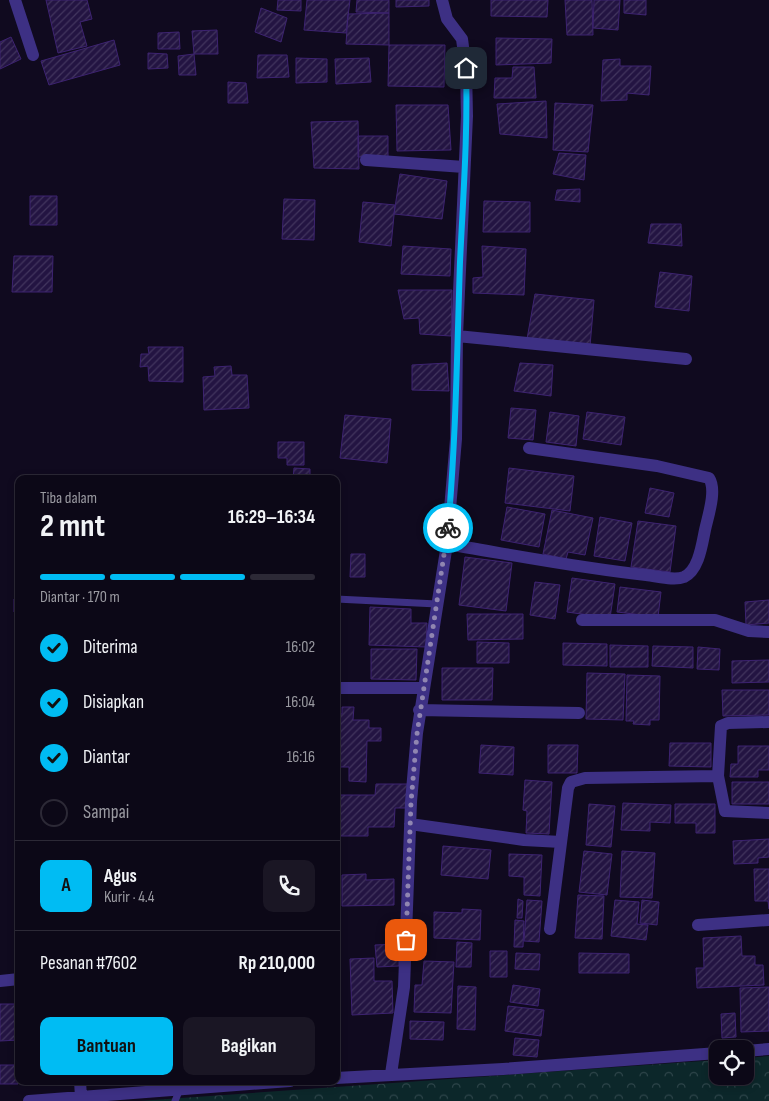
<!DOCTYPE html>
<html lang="id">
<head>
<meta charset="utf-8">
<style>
	body { margin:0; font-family:"Sofia Sans Condensed",sans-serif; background:#1a1624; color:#f1f3f6; height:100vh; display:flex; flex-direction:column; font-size:19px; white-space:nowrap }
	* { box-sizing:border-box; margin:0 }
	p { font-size:16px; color:#9a9aa1 }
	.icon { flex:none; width:28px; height:28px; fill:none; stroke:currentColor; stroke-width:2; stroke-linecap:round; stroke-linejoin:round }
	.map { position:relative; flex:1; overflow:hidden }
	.drawer { position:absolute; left:15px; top:475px; width:325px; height:610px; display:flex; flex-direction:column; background:#0c0817; border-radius:10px; box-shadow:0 2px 8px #0003,0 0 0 1px #2c2936 }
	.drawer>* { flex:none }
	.fabs { position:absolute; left:709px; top:1040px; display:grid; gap:10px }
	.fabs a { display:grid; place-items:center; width:45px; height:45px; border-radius:10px; background:#0c0817; box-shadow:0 2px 8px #0003,0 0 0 1px #2c2936; font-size:25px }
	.pin { position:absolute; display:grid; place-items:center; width:42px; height:42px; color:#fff; margin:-21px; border-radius:10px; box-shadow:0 2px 8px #0006 }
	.courier { position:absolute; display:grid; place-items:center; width:50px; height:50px; margin:-25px; border:4px solid #00bcf3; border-radius:50%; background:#fff; color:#222; box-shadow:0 1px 6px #0007 }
	.overview em { font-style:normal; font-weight:700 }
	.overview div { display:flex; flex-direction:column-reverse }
	.overview { display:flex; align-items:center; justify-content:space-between; height:85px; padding:0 25px }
	h1 { font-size:32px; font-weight:700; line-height:38px }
	.bar { display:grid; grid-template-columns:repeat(4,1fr); gap:8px 5px; align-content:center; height:60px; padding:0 25px }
	.bar i { height:6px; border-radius:4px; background:#2c2936 }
	.bar .selected { background:#00bcf3 }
	.bar p { grid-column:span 4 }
	.line { display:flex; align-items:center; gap:12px; padding:0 25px; border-top:1px solid #2c2936 }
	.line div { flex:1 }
	.round { display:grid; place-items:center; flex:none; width:52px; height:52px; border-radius:10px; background:#1a1624 }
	ol { padding:0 25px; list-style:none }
	li { display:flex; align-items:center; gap:15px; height:55px }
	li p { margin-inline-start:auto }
	li .icon { padding:5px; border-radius:50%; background:#00bcf3; color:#111; stroke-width:4 }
	li:last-child { color:#9a9aa1 }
	li i { width:28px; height:28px; border:2px solid #2c2936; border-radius:50% }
	.primary-button { display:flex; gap:10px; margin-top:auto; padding:10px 25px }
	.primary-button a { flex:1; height:58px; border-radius:10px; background:#00bcf3; color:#111; font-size:20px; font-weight:700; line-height:58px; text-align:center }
	.primary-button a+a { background:#1a1624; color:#f1f3f6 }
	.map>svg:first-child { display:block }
</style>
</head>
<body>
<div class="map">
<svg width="769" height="1101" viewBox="0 0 769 1101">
	<defs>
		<pattern id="park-crowns" width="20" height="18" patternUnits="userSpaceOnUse" patternTransform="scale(1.25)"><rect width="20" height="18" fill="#0c272a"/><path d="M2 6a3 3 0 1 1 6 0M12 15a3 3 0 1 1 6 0" fill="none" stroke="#2e454a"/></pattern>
		<pattern id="building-hatch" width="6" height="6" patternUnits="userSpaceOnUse" patternTransform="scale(1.25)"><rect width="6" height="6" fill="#231442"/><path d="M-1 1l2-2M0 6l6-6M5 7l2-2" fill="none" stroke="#42355e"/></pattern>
	</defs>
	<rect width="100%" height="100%" fill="#100a1f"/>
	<path fill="url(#park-crowns)" d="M 769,1056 L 769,1101 L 139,1101 L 717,1060 L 718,1076 L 745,1076 L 745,1058 Z"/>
	<path fill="url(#building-hatch)" stroke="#3d2371" d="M 46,0 L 87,0 L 92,19 L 80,22 L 87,46 L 58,53 Z
		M 278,0 L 301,0 L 301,11 L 277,10 Z
		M 307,0 L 350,0 L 346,33 L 304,30 Z
		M 357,0 L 389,0 L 389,13 L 356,12 Z
		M 396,0 L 429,0 L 429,6 L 396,7 Z
		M 491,0 L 548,0 L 547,17 L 491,16 Z
		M 565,0 L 592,0 L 593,35 L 567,35 Z
		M 594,0 L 620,0 L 618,30 L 593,28 Z
		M 624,0 L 646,0 L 646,15 L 624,13 Z
		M 261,8 L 287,18 L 281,42 L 255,32 Z
		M 389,13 L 389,45 L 346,44 L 348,14 Z
		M 217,30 L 218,54 L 194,54 L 192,31 Z
		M 179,32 L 180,49 L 158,49 L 158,33 Z
		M 11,37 L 21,59 L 0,69 L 0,42 Z
		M 496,38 L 552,39 L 551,63 L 496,65 Z
		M 114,40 L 120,65 L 49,85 L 41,61 Z
		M 389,45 L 445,45 L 444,87 L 388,86 Z
		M 148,53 L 167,54 L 168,68 L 148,69 Z
		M 194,54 L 196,75 L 179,75 L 178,56 Z
		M 258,55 L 287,55 L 289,77 L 257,78 Z
		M 296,58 L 327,59 L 327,82 L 296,83 Z
		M 369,58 L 371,82 L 336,84 L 335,59 Z
		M 620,59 L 620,66 L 651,66 L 649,95 L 627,93 L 627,100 L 601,101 L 603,60 Z
		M 513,67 L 534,67 L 536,98 L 494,98 L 495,78 L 512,78 Z
		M 228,82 L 246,83 L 248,103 L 228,103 Z
		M 546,101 L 547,138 L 500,134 L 497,104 Z
		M 555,103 L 593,105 L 588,152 L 553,150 Z
		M 396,105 L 448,105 L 451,150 L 397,151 Z
		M 358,121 L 359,169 L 314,168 L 311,122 Z
		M 358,136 L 388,136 L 388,157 L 358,157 Z
		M 559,153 L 586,155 L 584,180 L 553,174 Z
		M 400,174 L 447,181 L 442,219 L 394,214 Z
		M 580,189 L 580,202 L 555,200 L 557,190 Z
		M 30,196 L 57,196 L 57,225 L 30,225 Z
		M 284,199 L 315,200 L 314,240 L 282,239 Z
		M 484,201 L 530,202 L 530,232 L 483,232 Z
		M 363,202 L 395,205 L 391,246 L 359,242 Z
		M 651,224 L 681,224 L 682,246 L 648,243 Z
		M 403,246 L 451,249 L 450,276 L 401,274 Z
		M 482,246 L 526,249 L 524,295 L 473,293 L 473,278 L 483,277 Z
		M 14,256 L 53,256 L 52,292 L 12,292 Z
		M 660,272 L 692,276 L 689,311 L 655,307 Z
		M 398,290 L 452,290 L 451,336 L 420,334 L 419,318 L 404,319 Z
		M 535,294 L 594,300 L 590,346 L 527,339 Z
		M 148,347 L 183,347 L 183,382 L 149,381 L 148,366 L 140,367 L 141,354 L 149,354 Z
		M 447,363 L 449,391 L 412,390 L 412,365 Z
		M 520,363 L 553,365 L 551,396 L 514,391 Z
		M 231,366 L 232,375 L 247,375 L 249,408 L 204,410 L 203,377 L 215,376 L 214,367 Z
		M 511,408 L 536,410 L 533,440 L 508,438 Z
		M 550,412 L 579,416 L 576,446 L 546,442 Z
		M 587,412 L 625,417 L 621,445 L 583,439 Z
		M 345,415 L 391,419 L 387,463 L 340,458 Z
		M 278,442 L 304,442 L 304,465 L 287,465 L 287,458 L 278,458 Z
		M 294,468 L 310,469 L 310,479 L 293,479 Z
		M 509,468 L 574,476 L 570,511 L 505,503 Z
		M 650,488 L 674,493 L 669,517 L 645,513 Z
		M 507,507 L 545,514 L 539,547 L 501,540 Z
		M 552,510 L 593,518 L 585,555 L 568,552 L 566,559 L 543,554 Z
		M 600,517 L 632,523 L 625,561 L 594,556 Z
		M 638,521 L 676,526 L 670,572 L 631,567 Z
		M 351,554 L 365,554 L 365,577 L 350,577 Z
		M 465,557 L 512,563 L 506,611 L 459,605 Z
		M 572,578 L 615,584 L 610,618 L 567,612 Z
		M 535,582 L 560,585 L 555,619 L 530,615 Z
		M 620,587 L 661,592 L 658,617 L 617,612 Z
		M 14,599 L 19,599 L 19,612 L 14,612 Z
		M 769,600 L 769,623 L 746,625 L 745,602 Z
		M 370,607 L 411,609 L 411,623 L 427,623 L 426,647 L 369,645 Z
		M 467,614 L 523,614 L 523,639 L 468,640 Z
		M 477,642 L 509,643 L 509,663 L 477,663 Z
		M 563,643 L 607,644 L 607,666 L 563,665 Z
		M 610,645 L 648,646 L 648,667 L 610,667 Z
		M 653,646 L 693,647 L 693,668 L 652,666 Z
		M 698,647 L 720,649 L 719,670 L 697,669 Z
		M 371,649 L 417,649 L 416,680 L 371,679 Z
		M 769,660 L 769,682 L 732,683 L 732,661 Z
		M 442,668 L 493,668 L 492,700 L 442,700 Z
		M 587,673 L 625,674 L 623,720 L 586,719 Z
		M 627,675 L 660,676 L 659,720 L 650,720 L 650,725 L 633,724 L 634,721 L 626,721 Z
		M 722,690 L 769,690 L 769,715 L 723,716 Z
		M 342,707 L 354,707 L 353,720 L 369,720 L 369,728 L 381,728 L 381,741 L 367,741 L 366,782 L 349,781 L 349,767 L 336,767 L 336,714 L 342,714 Z
		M 670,743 L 711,743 L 711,767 L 669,766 Z
		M 481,745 L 514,747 L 513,775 L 479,773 Z
		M 548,745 L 578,745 L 577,773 L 548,773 Z
		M 738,746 L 769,746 L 769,770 L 758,770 L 758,777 L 730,777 L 731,764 L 738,764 Z
		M 525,780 L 552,782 L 549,834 L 526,833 L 527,811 L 523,810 Z
		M 732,782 L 769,782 L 769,804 L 732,804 Z
		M 376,784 L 408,784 L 408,808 L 395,808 L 394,827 L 368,827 L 368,836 L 337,836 L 338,795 L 375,795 Z
		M 623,803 L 671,805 L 670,823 L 650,822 L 650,831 L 621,830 Z
		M 589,804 L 615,806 L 611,847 L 586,845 Z
		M 675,804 L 715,804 L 715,833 L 696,833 L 696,823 L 675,823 Z
		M 769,839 L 769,857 L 758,858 L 758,863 L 734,864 L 733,841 Z
		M 443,846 L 491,850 L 488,879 L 441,875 Z
		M 584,851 L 612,854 L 607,895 L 579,892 Z
		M 622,851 L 655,853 L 652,898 L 620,897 Z
		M 509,854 L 542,855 L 540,896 L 524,895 L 524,877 L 509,876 Z
		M 754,869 L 769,869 L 769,909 L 768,901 L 755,901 Z
		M 366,874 L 366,880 L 394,879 L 394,905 L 342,906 L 342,875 Z
		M 578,895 L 604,896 L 602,939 L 575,938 Z
		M 518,899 L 523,901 L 522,918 L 517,918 Z
		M 527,900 L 542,901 L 539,942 L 524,941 Z
		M 615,900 L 639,902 L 637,924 L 648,925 L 646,940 L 611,936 Z
		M 642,900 L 659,902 L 657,925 L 640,923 Z
		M 462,909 L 481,910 L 480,940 L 434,938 L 434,912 L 462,913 Z
		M 515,920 L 524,921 L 523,947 L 514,947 Z
		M 741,936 L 742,956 L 755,956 L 755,965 L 763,965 L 764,985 L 697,988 L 696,968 L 704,968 L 703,938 Z
		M 457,942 L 472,943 L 471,967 L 456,967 Z
		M 398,944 L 399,966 L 377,967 L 375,945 Z
		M 490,951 L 507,951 L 507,977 L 490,977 Z
		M 516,953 L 540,954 L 539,970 L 515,969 Z
		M 579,953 L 629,954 L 629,973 L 579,973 Z
		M 374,958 L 374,981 L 392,981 L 393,1013 L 352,1015 L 350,959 Z
		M 424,961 L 454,962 L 451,1013 L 414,1012 L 415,985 L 422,985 Z
		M 513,985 L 540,989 L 538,1006 L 510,1002 Z
		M 458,986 L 476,987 L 475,1030 L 457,1029 Z
		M 769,987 L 769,1031 L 741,1032 L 740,988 Z
		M 0,1004 L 19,1004 L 19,1040 L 0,1041 Z
		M 508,1006 L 544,1010 L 541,1036 L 505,1031 Z
		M 735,1013 L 736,1037 L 722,1038 L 721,1014 Z
		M 410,1021 L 444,1022 L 443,1040 L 410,1039 Z
		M 515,1038 L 539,1040 L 537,1057 L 513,1055 Z
		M 0,1065 L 19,1065 L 18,1084 L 0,1084 Z
		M 23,1081 L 46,1081 L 46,1084 L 23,1084 Z"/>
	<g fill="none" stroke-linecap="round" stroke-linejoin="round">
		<path stroke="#3d3084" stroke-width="7" d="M 336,599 L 437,604
			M 175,1101 L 180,1089"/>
		<path stroke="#3d3084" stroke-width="12" d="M 15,0 L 33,55
			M 366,160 L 464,167
			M 457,336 L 686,359
			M 447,544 C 513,555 579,568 646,575 C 657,576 674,581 684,577 C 699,570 702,544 705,530 C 708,516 717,490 709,478 L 657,466 L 529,448
			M 582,620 L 715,620 L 749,631 L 769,632
			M 336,688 L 422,688
			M 419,710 L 579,713
			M 769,722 L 728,723 L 721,726 L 718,776 L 725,811 L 769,813
			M 410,824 L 524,840 L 561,842
			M 698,925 L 769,920
			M 550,929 L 568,788 L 571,782 L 585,778 L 718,776
			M 0,981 L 19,979
			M 745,1051 L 769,1049
			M 391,1074 L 404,987 L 411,802 L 417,733 L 447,544 L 456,439 L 457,336 L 467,116 L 466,69 L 462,39 L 447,19 L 442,0
			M 336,1078 L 503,1069 L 718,1053
			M 80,1081 L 81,1097
			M 29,1101 L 290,1081"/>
	</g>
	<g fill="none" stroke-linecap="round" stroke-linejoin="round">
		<path stroke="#9086b1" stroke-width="5" stroke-dasharray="0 9" d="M 406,940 L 411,802 L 417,734 L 448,528"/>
		<path stroke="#00bcf3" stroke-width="6" d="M 448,528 C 456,439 457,351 460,262 C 463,198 468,133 466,68"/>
	</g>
</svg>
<div class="fabs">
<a><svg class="icon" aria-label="locate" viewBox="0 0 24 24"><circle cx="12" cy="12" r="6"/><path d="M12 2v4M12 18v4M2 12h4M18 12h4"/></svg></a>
</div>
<div class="pin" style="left:406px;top:940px;background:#ea580c"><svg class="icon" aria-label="bag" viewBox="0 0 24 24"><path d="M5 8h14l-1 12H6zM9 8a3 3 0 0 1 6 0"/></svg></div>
<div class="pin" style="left:466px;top:68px;background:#1f2937"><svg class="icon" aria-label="home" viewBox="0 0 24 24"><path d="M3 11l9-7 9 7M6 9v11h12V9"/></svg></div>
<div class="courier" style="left:448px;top:528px"><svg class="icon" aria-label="bike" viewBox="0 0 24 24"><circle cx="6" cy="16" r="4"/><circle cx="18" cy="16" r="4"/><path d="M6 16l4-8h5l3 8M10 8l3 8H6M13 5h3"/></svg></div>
<section class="drawer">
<div class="overview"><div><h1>2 mnt</h1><p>Tiba dalam</p></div><em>16:29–16:34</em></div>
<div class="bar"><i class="selected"></i><i class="selected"></i><i class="selected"></i><i></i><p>Diantar · 170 m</p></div>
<ol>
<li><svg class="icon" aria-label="check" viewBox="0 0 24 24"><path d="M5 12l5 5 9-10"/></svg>Diterima<p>16:02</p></li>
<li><svg class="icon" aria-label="check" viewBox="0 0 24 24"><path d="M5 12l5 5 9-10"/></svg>Disiapkan<p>16:04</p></li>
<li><svg class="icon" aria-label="check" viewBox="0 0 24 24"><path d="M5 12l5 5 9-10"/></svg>Diantar<p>16:16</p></li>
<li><i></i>Sampai</li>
</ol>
<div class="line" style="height:90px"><b class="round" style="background:#00bcf3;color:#111">A</b><div><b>Agus</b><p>Kurir · 4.4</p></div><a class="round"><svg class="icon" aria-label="phone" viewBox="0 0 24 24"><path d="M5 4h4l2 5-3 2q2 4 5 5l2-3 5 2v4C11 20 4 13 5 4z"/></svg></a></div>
<div class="line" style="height:65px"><div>Pesanan #7602</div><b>Rp 210,000</b></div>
<div class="primary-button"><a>Bantuan</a><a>Bagikan</a></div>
</section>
</div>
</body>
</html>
